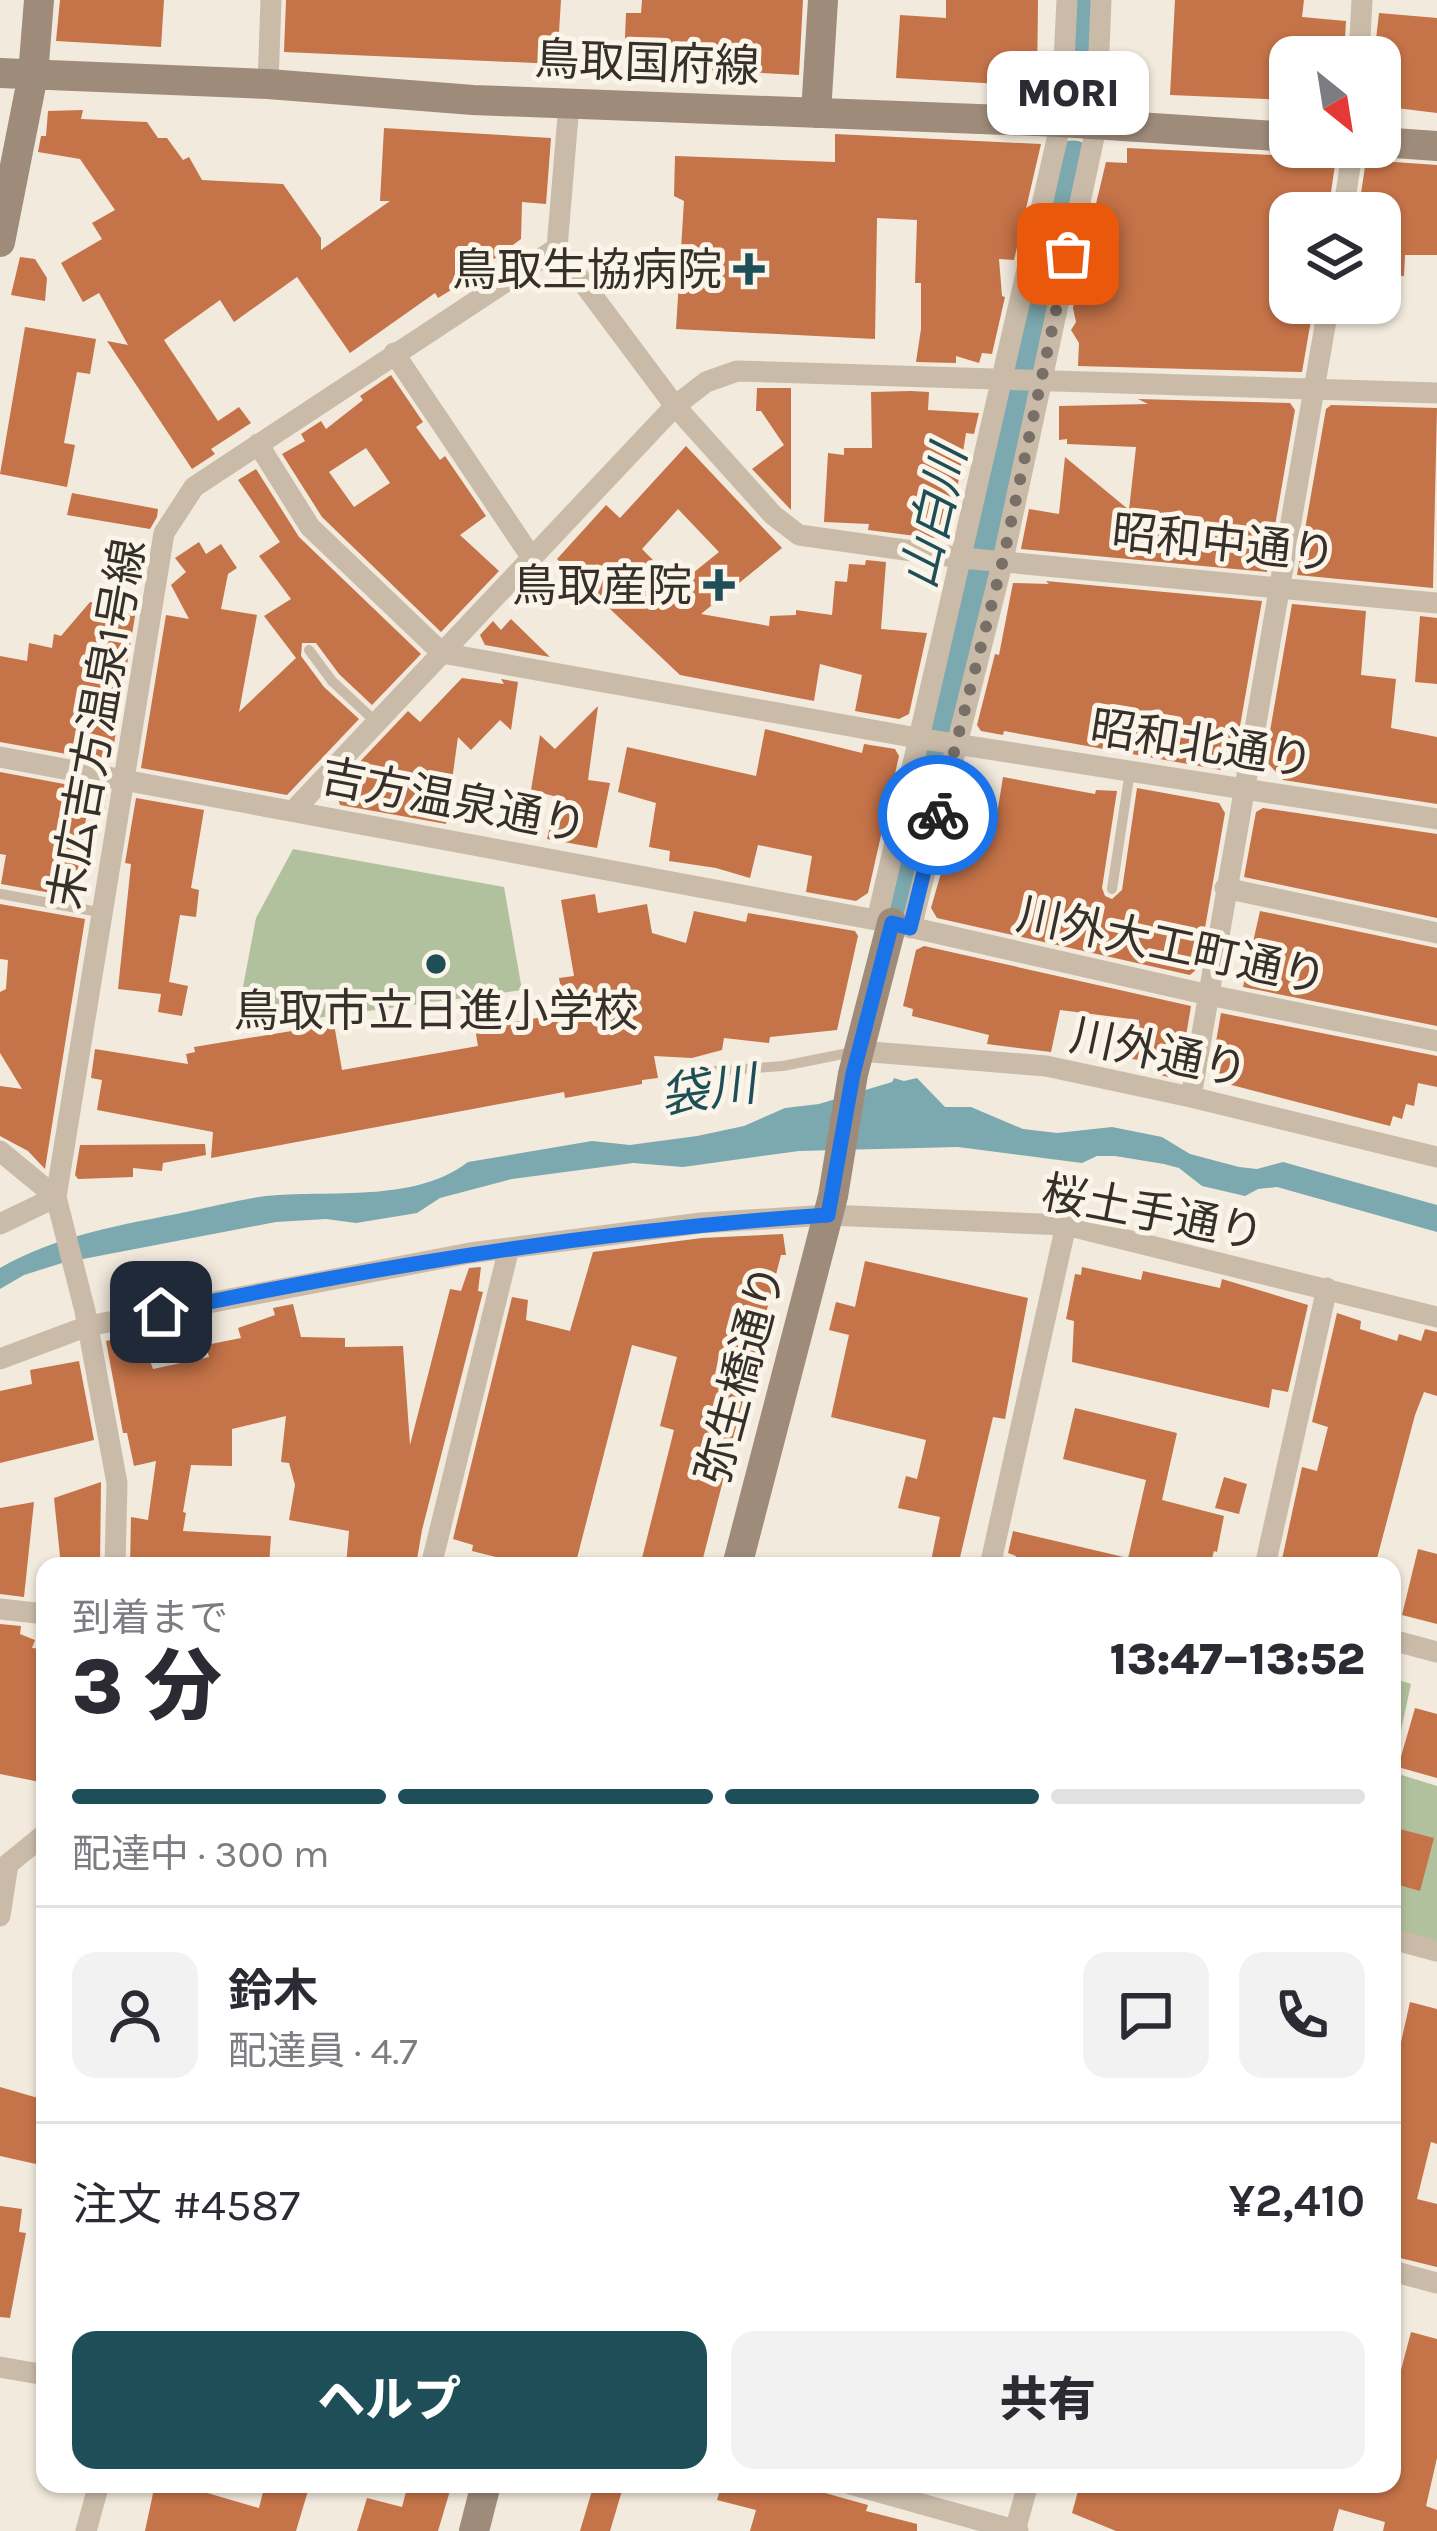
<!DOCTYPE html>
<html lang="ja">
<head>
<meta charset="utf-8">
<style>
	body { margin:0; font-family:Karla,"Noto Sans JP",sans-serif; background:#f2f2f3; color:#2b2b33; height:100vh; display:flex; flex-direction:column; font-size:45px; white-space:nowrap }
	* { box-sizing:border-box; margin:0 }
	p { font-size:39px; color:#7c7c81 }
	.icon { flex:none; width:66px; height:66px; fill:none; stroke:currentColor; stroke-width:2; stroke-linecap:round; stroke-linejoin:round }
	.map { position:relative; flex:1; overflow:hidden }
	.details { position:absolute; left:36px; top:1557px; width:1365px; height:936px; display:flex; flex-direction:column; background:#fff; border-radius:24px; box-shadow:0 3px 9px #0004 }
	.details>* { flex:none }
	.needle { width:78px; rotate:150deg }
	.controls { position:absolute; left:1269px; top:36px; display:grid; gap:24px }
	.controls a { display:grid; place-items:center; width:132px; height:132px; border-radius:24px; background:#fff; box-shadow:0 3px 9px #0004; font-size:60px }
	.pin { position:absolute; display:grid; place-items:center; width:102px; height:102px; color:#fff; margin:-51px; border-radius:24px; box-shadow:0 6px 18px #0006 }
	.courier { position:absolute; display:grid; place-items:center; width:120px; height:120px; margin:-60px; border:9px solid #1a73e8; border-radius:50%; background:#fff; color:#222; box-shadow:0 3px 15px #0007 }
	.bubble { position:absolute; height:84px; border-radius:24px; background:#fff; box-shadow:0 3px 9px #0004; font-size:39px; font-weight:800; line-height:84px; text-align:center }
	.head em { font-style:normal; font-weight:800 }
	.head div { display:flex; flex-direction:column-reverse }
	.head { display:flex; align-items:center; justify-content:space-between; height:204px; padding:0 36px }
	h1 { font-size:78px; font-weight:800; line-height:90px }
	.bar { display:grid; grid-template-columns:repeat(4,1fr); gap:18px 12px; align-content:center; height:144px; padding:0 36px }
	.bar i { height:15px; border-radius:9px; background:#e1e1e2 }
	.bar .current { background:#1e4f59 }
	.bar p { grid-column:span 4 }
	.line { display:flex; align-items:center; gap:30px; padding:0 36px; border-top:3px solid #e1e1e2 }
	.line div { flex:1 }
	.round { display:grid; place-items:center; flex:none; width:126px; height:126px; border-radius:24px; background:#f2f2f3 }
	.primary-button { display:flex; gap:24px; margin-top:auto; padding:24px 36px }
	.primary-button a { flex:1; height:138px; border-radius:24px; background:#1e4f59; color:#fff; font-size:48px; font-weight:800; line-height:138px; text-align:center }
	.primary-button a+a { background:#f2f2f3; color:#2b2b33 }
	.map>svg:first-child { display:block }
</style>
</head>
<body>
<div class="map">
<svg width="1437" height="2531" viewBox="0 0 1437 2531">
	<rect width="100%" height="100%" fill="#f2eadd"/>
	<path fill="#b1c19d" d="M 293,849 L 504,887 L 522,990 L 235,1029 L 256,918 Z
		M 1392,1678 L 1411,1684 L 1392,1772 L 1437,1786 L 1437,1943 L 1392,1931 Z"/>
	<path fill="#7ca8af" d="M 894,1078 L 904,1081 L 917,1078 L 945,1107 L 971,1107 L 1023,1129 L 1057,1133 L 1112,1127 L 1162,1137 L 1190,1154 L 1239,1167 L 1257,1169 L 1283,1162 L 1437,1205 L 1437,1232 L 1277,1187 L 1258,1189 L 1245,1196 L 1202,1186 L 1179,1168 L 1164,1164 L 1115,1156 L 1097,1156 L 1082,1163 L 958,1147 L 799,1151 L 683,1167 L 633,1163 L 512,1179 L 440,1198 L 417,1213 L 356,1223 L 326,1219 L 276,1222 L 62,1263 L 24,1275 L 0,1289 L 0,1268 C 57,1235 122,1225 186,1212 C 216,1206 247,1197 278,1195 C 338,1191 417,1201 468,1162 L 592,1141 L 630,1145 L 697,1136 L 744,1126 L 785,1108 L 819,1104 L 892,1082 Z"/>
	<g fill="none" stroke-linecap="round" stroke-linejoin="round">
		<path stroke="#7ca8af" stroke-width="45" d="M 1080,80 L 1084,0
			M 899,897 L 1073,163"/>
	</g>
	<path fill="#c57348" fill-rule="evenodd" d="M 60,0 L 164,0 L 161,47 L 56,41 Z
		M 286,0 L 561,0 L 557,64 L 284,52 Z
		M 642,0 L 803,0 L 799,75 L 669,68 L 669,64 L 624,61 L 626,13 L 641,13 Z
		M 946,0 L 1038,0 L 1037,86 L 896,78 L 900,15 L 946,18 Z
		M 1175,0 L 1304,0 L 1302,17 L 1346,21 L 1344,57 L 1290,57 L 1290,100 L 1170,95 Z
		M 1379,13 L 1437,18 L 1437,113 L 1380,106 L 1380,57 L 1374,57 Z
		M 83,110 L 81,119 L 147,122 L 158,138 L 167,138 L 183,160 L 189,157 L 202,180 L 283,184 L 321,238 L 321,250 L 390,201 L 380,201 L 384,128 L 551,138 L 546,204 L 522,202 L 521,239 L 456,287 L 438,298 L 435,293 L 350,353 L 297,277 L 234,322 L 220,300 L 164,340 L 218,421 L 239,407 L 251,423 L 211,449 L 215,454 L 192,469 L 107,341 L 128,345 L 99,293 L 83,302 L 61,263 L 102,239 L 92,223 L 115,210 L 80,159 L 38,152 L 41,136 L 46,136 L 48,111 Z
		M 835,134 L 1041,144 L 1014,260 L 999,259 L 1002,296 L 1005,297 L 992,354 L 982,353 L 979,363 L 956,356 L 956,363 L 916,362 L 921,329 L 921,283 L 915,283 L 917,220 L 877,218 L 875,339 L 676,329 L 684,201 L 674,196 L 675,156 L 835,162 Z
		M 1127,148 L 1336,158 L 1328,213 L 1290,213 L 1290,303 L 1314,303 L 1302,372 L 1078,366 L 1079,343 L 1071,330 L 1076,322 L 1073,308 L 1089,233 L 1106,162 L 1127,163 Z
		M 1366,160 L 1437,165 L 1437,255 L 1405,255 L 1404,276 L 1380,275 L 1382,217 L 1380,213 L 1358,213 Z
		M 20,257 L 35,259 L 47,278 L 45,301 L 11,295 Z
		M 25,327 L 96,339 L 90,374 L 77,372 L 64,443 L 75,445 L 67,487 L 0,474 Z
		M 391,375 L 423,422 L 416,427 L 440,460 L 445,456 L 486,516 L 460,535 L 499,571 L 441,632 L 322,517 L 282,454 L 305,441 L 301,434 L 321,421 L 326,429 L 363,400 L 360,396 ZM 366,448 L 390,483 L 354,507 L 329,472 Z
		M 757,388 L 791,388 L 791,510 L 752,469 L 784,445 L 761,411 L 756,411 Z
		M 911,391 L 929,392 L 928,410 L 979,413 L 974,434 L 966,433 L 950,535 L 944,539 L 916,536 L 868,530 L 869,524 L 824,522 L 828,453 L 844,455 L 844,448 L 872,448 L 871,392 Z
		M 1138,399 L 1290,403 L 1295,410 L 1267,572 L 1021,549 L 1029,509 L 1059,514 L 1065,457 L 1129,510 L 1136,447 L 1067,444 L 1067,439 L 1059,440 L 1059,406 L 1148,404 Z
		M 1331,405 L 1437,408 L 1433,588 L 1297,575 L 1326,409 Z
		M 686,446 L 782,548 L 701,614 L 769,626 L 770,616 L 796,615 L 796,610 L 832,615 L 835,581 L 847,582 L 849,564 L 865,565 L 866,560 L 886,562 L 881,629 L 927,633 L 909,714 L 899,719 L 855,711 L 862,675 L 820,664 L 814,701 L 680,675 L 557,559 L 606,505 L 620,518 ZM 678,509 L 719,552 L 678,585 L 642,549 Z
		M 256,469 L 299,537 L 421,654 L 372,705 L 339,674 L 316,643 L 302,643 L 301,656 L 324,687 L 359,719 L 287,795 L 141,768 L 166,615 L 189,619 L 171,585 L 186,572 L 175,558 L 199,542 L 206,554 L 221,544 L 237,568 L 228,574 L 221,609 L 257,615 L 239,712 L 296,658 L 264,616 L 291,599 L 259,556 L 280,542 L 238,480 Z
		M 72,493 L 158,509 L 157,517 L 150,529 L 67,515 Z
		M 1046,581 L 1262,601 L 1234,760 L 1221,770 L 1004,731 L 1003,735 L 981,731 L 977,725 L 995,654 L 999,655 L 1013,583 L 1049,584 Z
		M 90,602 L 136,610 L 111,762 L 0,742 L 0,656 L 27,661 L 29,643 L 52,648 L 54,634 L 61,636 Z
		M 1292,604 L 1366,611 L 1361,675 L 1396,679 L 1391,728 L 1437,737 L 1437,804 L 1283,780 L 1265,760 Z
		M 1420,616 L 1437,618 L 1437,684 L 1415,682 Z
		M 511,619 L 550,657 L 485,645 L 480,635 L 493,621 L 501,630 Z
		M 462,678 L 504,684 L 501,679 L 518,682 L 511,730 L 500,720 L 471,750 L 458,737 L 446,824 L 340,805 L 335,788 L 408,711 L 420,722 Z
		M 598,706 L 588,780 L 610,783 L 597,848 L 547,839 L 557,797 L 531,790 L 540,735 L 555,749 Z
		M 765,729 L 862,753 L 864,744 L 895,749 L 899,756 L 868,893 L 856,901 L 806,892 L 812,856 L 758,845 L 750,878 L 716,868 L 669,861 L 670,851 L 649,847 L 656,803 L 618,792 L 627,747 L 756,776 Z
		M 0,772 L 107,792 L 103,815 L 87,812 L 78,870 L 83,871 L 79,898 L 1,884 L 6,855 L 0,854 Z
		M 1003,777 L 1095,794 L 1096,790 L 1117,791 L 1102,888 L 1105,896 L 1112,899 L 1122,890 L 1137,788 L 1219,803 L 1225,813 L 1198,968 L 1190,975 L 937,918 L 931,908 L 961,803 L 997,814 Z
		M 136,798 L 204,810 L 191,888 L 199,890 L 196,917 L 180,915 L 169,982 L 188,986 L 182,1016 L 158,1012 L 161,994 L 118,989 L 131,864 L 125,863 Z
		M 1263,808 L 1437,834 L 1437,918 L 1244,877 L 1256,812 Z
		M 595,894 L 598,913 L 647,904 L 652,933 L 686,943 L 694,911 L 746,922 L 748,913 L 855,931 L 858,936 L 837,1030 L 770,1037 L 769,1043 L 724,1038 L 722,1050 L 692,1058 L 654,1056 L 658,1078 L 642,1080 L 642,1084 L 565,1098 L 564,1092 L 211,1158 L 213,1132 L 97,1110 L 102,1080 L 91,1078 L 95,1049 L 188,1064 L 186,1054 L 195,1052 L 194,1047 L 334,1024 L 342,1070 L 478,1046 L 475,1028 L 550,1016 L 548,1003 L 563,1000 L 559,978 L 574,976 L 561,900 Z
		M 0,904 L 85,919 L 45,1169 L 28,1151 L 0,1136 L 0,1086 L 22,1089 L 0,1053 L 0,992 L 6,989 L 8,960 L 0,959 Z
		M 1260,911 L 1437,948 L 1437,1026 L 1243,987 Z
		M 924,946 L 1191,1006 L 1181,1066 L 1168,1077 L 1157,1074 L 1159,1063 L 1132,1059 L 1139,1020 L 1060,1010 L 1051,1052 L 987,1044 L 989,1035 L 912,1016 L 913,1009 L 903,1006 L 916,950 Z
		M 1221,1013 L 1437,1056 L 1437,1087 L 1418,1083 L 1414,1106 L 1406,1104 L 1402,1119 L 1393,1116 L 1390,1126 L 1220,1082 L 1222,1074 L 1211,1071 Z
		M 205,1144 L 206,1155 L 163,1163 L 162,1171 L 133,1168 L 133,1177 L 78,1179 L 75,1175 L 80,1145 Z
		M 783,1234 L 786,1255 L 781,1255 L 701,1566 L 640,1566 L 674,1430 L 660,1426 L 677,1357 L 632,1345 L 575,1566 L 532,1566 L 472,1551 L 473,1545 L 453,1539 L 512,1297 L 528,1300 L 526,1320 L 570,1331 L 593,1252 L 702,1238 Z
		M 865,1261 L 1028,1298 L 1005,1419 L 993,1417 L 958,1566 L 931,1561 L 940,1517 L 898,1508 L 906,1476 L 917,1479 L 926,1440 L 831,1417 L 849,1335 L 829,1330 L 836,1302 L 855,1307 Z
		M 481,1267 L 478,1291 L 483,1292 L 422,1530 L 416,1565 L 346,1566 L 349,1531 L 289,1520 L 295,1485 L 289,1463 L 281,1462 L 286,1416 L 232,1429 L 232,1466 L 191,1465 L 183,1512 L 186,1513 L 183,1531 L 271,1536 L 269,1566 L 130,1566 L 131,1517 L 148,1520 L 156,1461 L 134,1466 L 127,1433 L 123,1433 L 106,1341 L 140,1333 L 153,1369 L 209,1357 L 206,1345 L 241,1338 L 238,1328 L 275,1315 L 273,1308 L 293,1304 L 301,1337 L 345,1338 L 345,1347 L 403,1346 L 410,1445 L 450,1289 L 461,1291 L 469,1268 Z
		M 1082,1267 L 1141,1280 L 1143,1271 L 1220,1288 L 1222,1279 L 1308,1305 L 1288,1392 L 1272,1389 L 1269,1408 L 1072,1362 L 1074,1321 L 1066,1319 L 1075,1274 L 1081,1275 Z
		M 1337,1313 L 1361,1321 L 1360,1329 L 1397,1341 L 1399,1334 L 1421,1341 L 1425,1329 L 1437,1332 L 1437,1396 L 1424,1392 L 1415,1415 L 1375,1566 L 1287,1566 L 1281,1564 L 1302,1467 L 1317,1471 L 1328,1427 L 1312,1422 Z
		M 79,1361 L 94,1440 L 0,1463 L 0,1391 L 32,1384 L 30,1370 Z
		M 1075,1408 L 1177,1433 L 1162,1500 L 1224,1516 L 1217,1552 L 1214,1551 L 1210,1566 L 1014,1566 L 1016,1556 L 1008,1553 L 1013,1531 L 1128,1558 L 1127,1563 L 1146,1480 L 1063,1459 Z
		M 1224,1477 L 1247,1484 L 1239,1514 L 1215,1508 Z
		M 101,1482 L 100,1566 L 61,1566 L 54,1498 Z
		M 34,1502 L 24,1597 L 0,1594 L 0,1508 Z
		M 1418,1549 L 1437,1554 L 1437,1624 L 1402,1615 Z
		M 0,1624 L 21,1626 L 20,1634 L 35,1640 L 32,1648 L 45,1649 L 45,1783 L 0,1774 Z
		M 1415,1708 L 1437,1714 L 1437,1778 L 1398,1767 Z
		M 1392,1827 L 1434,1838 L 1420,1891 L 1392,1883 Z
		M 1410,2002 L 1437,2009 L 1437,2144 L 1431,2142 L 1417,2199 L 1437,2204 L 1437,2267 L 1392,2256 L 1392,2082 Z
		M 0,2087 L 45,2100 L 45,2166 L 0,2156 Z
		M 0,2206 L 22,2209 L 19,2232 L 26,2233 L 10,2318 L 0,2317 Z
		M 1411,2332 L 1437,2339 L 1437,2458 L 1426,2506 L 1437,2510 L 1437,2531 L 1383,2531 L 1385,2522 L 1339,2509 L 1333,2531 L 1116,2531 L 1072,2513 L 1080,2484 L 1392,2484 L 1392,2404 Z
		M 155,2484 L 199,2484 L 197,2490 L 259,2508 L 265,2484 L 310,2484 L 296,2531 L 145,2531 Z
		M 408,2484 L 452,2484 L 438,2531 L 357,2531 L 367,2498 L 402,2507 Z
		M 594,2484 L 624,2484 L 610,2531 L 580,2531 Z
		M 722,2484 L 793,2484 L 868,2505 L 866,2511 L 917,2524 L 917,2531 L 750,2531 L 756,2510 L 717,2500 Z"/>
	<g fill="none" stroke-linecap="round" stroke-linejoin="round">
		<path stroke="#cabba9" stroke-width="10" d="M 309,650 L 332,681 L 376,722
			M 1112,889 L 1130,771
			M 1,894 L 104,913
			M 680,1084 L 715,1071 L 783,1066 L 853,1052"/>
		<path stroke="#cabba9" stroke-width="21" d="M 1359,57 L 1362,0
			M 268,84 L 271,0
			M 1343,213 L 1353,147
			M 557,248 L 675,406 L 773,515 L 799,535 L 962,558 L 1437,603
			M 394,353 L 532,558
			M 258,444 L 310,527 L 442,653 L 917,738 L 1437,819
			M 0,757 L 892,923 L 1209,995 L 1437,1041
			M 295,809 L 675,406 L 706,382 L 737,371 L 1437,393
			M 1225,888 L 1437,933
			M 877,920 L 1061,122 L 1067,0
			M 911,928 L 1003,560 L 1096,128 L 1101,0
			M 859,1051 L 1046,1066 L 1191,1097 L 1437,1157
			M 1191,1097 L 1329,303
			M 0,1151 L 56,1197 L 85,1311 L 117,1483 L 115,1566
			M 0,1224 L 56,1197 L 164,533 L 194,487 L 557,248 L 569,104
			M 0,1359 L 88,1326 L 470,1253 L 701,1223 L 828,1215 L 1066,1225 L 1437,1317
			M 431,1566 L 509,1248
			M 990,1566 L 1066,1225
			M 1265,1566 L 1327,1288
			M 0,1609 L 45,1614
			M 1392,1640 L 1437,1652
			M 0,1916 L 8,1864 L 45,1834
			M 1392,1939 L 1437,1951
			M 1392,2271 L 1437,2283
			M 0,2367 L 45,2375
			M 850,2484 L 1018,2531
			M 86,2531 L 99,2484
			M 1015,2531 L 1028,2484"/>
		<path stroke="#9e8b7a" stroke-width="30" d="M 0,73 L 268,84 L 473,100 L 1061,122 L 1290,137
			M 816,113 L 823,0
			M 1380,142 L 1437,146
			M 0,242 L 33,75 L 39,0
			M 737,1566 L 833,1196 L 853,1074 L 892,923
			M 474,2531 L 486,2484"/>
	</g>
	<g fill="none" stroke-linecap="round" stroke-linejoin="round">
		<path stroke="#787068" stroke-width="12" stroke-dasharray="0 21.6" d="M 938,815 L 1003,560 L 1068,254"/>
		<path stroke="#1a73e8" stroke-width="15" d="M 161,1312 C 381,1265 602,1230 828,1215 L 853,1074 L 892,923 L 910,928 L 938,815"/>
	</g>
	<g fill="#1e4f59" stroke="#faf4e9" stroke-width="4.5">
		<path d="M743 251h12v12h12v12h-12v12h-12v-12h-12v-12h12z"/>
		<path d="M713 567h12v12h12v12h-12v12h-12v-12h-12v-12h12z"/>
		<circle cx="436" cy="964" r="12"/>
	</g>
	<g text-anchor="middle" stroke-width="10" stroke-linejoin="round" paint-order="stroke">
		<g font-size="45" fill="#372f29" stroke="#faf4e9">
			<text transform="translate(647 62) rotate(2)" y="16">鳥取国府線</text>
			<text transform="translate(1224 542) rotate(6)" y="16">昭和中通り</text>
			<text transform="translate(96 724) rotate(-80)" y="16">末広吉方温泉1号線</text>
			<text transform="translate(1202 743) rotate(9)" y="16">昭和北通り</text>
			<text transform="translate(454 800) rotate(11)" y="16">吉方温泉通り</text>
			<text transform="translate(1172 945) rotate(12)" y="16">川外大工町通り</text>
			<text transform="translate(1159 1052) rotate(12)" y="16">川外通り</text>
			<text transform="translate(1153 1212) rotate(11)" y="16">桜土手通り</text>
			<text transform="translate(740 1374) rotate(-75)" y="16">弥生橋通り</text>
		</g>
		<g font-size="45" fill="#372f29" stroke="#faf4e9" text-anchor="end">
			<text x="722" y="285">鳥取生協病院</text>
			<text x="692" y="601">鳥取産院</text>
			<text x="436" y="1026" text-anchor="middle">鳥取市立日進小学校</text>
		</g>
		<g font-size="48" font-style="italic" fill="#1e4f59" stroke="#faf4e9">
			<text transform="translate(933 517) rotate(-77)" y="17">山白川</text>
			<text transform="translate(708 1089) rotate(-8)" y="17">袋川</text>
		</g>
	</g>
</svg>
<div class="controls">
<a><svg class="needle" viewBox="-14 -14 28 28"><path d="M0-13l5 13h-10z" fill="#e53935"/><path d="M0 13l5-13h-10z" fill="#7c7c81"/></svg></a>
<a><svg class="icon" aria-label="layers" viewBox="0 0 24 24"><path d="M12 4l9 5-9 5-9-5zM3 14l9 5 9-5"/></svg></a>
</div>
<div class="pin" style="left:1068px;top:254px;background:#ea580c"><svg class="icon" aria-label="bag" viewBox="0 0 24 24"><path d="M5 8h14l-1 12H6zM9 8a3 3 0 0 1 6 0"/></svg></div>
<div class="pin" style="left:161px;top:1312px;background:#1f2937"><svg class="icon" aria-label="home" viewBox="0 0 24 24"><path d="M3 11l9-7 9 7M6 9v11h12V9"/></svg></div>
<div class="courier" style="left:938px;top:815px"><svg class="icon" aria-label="bike" viewBox="0 0 24 24"><circle cx="6" cy="16" r="4"/><circle cx="18" cy="16" r="4"/><path d="M6 16l4-8h5l3 8M10 8l3 8H6M13 5h3"/></svg></div>
<div class="bubble" style="left:987px;top:51px;width:162px">MORI</div>
<section class="details">
<div class="head"><div><h1>3 分</h1><p>到着まで</p></div><em>13:47–13:52</em></div>
<div class="bar"><i class="current"></i><i class="current"></i><i class="current"></i><i></i><p>配達中 · 300 m</p></div>
<div class="line" style="height:216px"><a class="round"><svg class="icon" aria-label="person" viewBox="0 0 24 24"><circle cx="12" cy="8" r="4"/><path d="M4 21q1-7 8-7t8 7"/></svg></a><div><b>鈴木</b><p>配達員 · 4.7</p></div><a class="round"><svg class="icon" aria-label="chat" viewBox="0 0 24 24"><path d="M4 5h16v11H9l-5 4z"/></svg></a><a class="round"><svg class="icon" aria-label="phone" viewBox="0 0 24 24"><path d="M5 4h4l2 5-3 2q2 4 5 5l2-3 5 2v4C11 20 4 13 5 4z"/></svg></a></div>
<div class="line" style="height:156px"><div>注文 #4587</div><b>¥2,410</b></div>
<div class="primary-button"><a>ヘルプ</a><a>共有</a></div>
</section>
</div>
</body>
</html>
